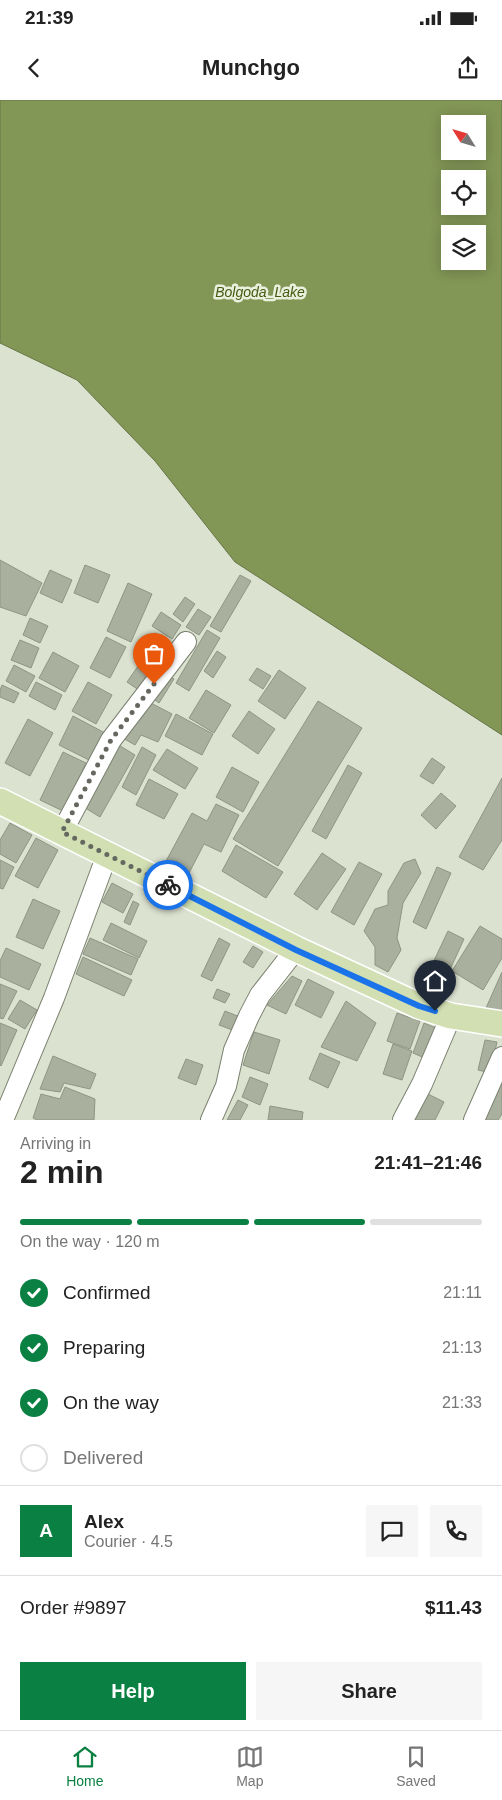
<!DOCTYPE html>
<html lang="en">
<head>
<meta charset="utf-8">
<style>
	body { margin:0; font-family:Arial,sans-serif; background:#f6f6f6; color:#222; height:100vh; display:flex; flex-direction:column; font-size:19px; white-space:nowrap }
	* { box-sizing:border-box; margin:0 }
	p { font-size:16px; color:#767676 }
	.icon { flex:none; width:28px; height:28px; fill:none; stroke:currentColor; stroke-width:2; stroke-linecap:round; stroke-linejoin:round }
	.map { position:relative; height:1020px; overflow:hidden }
	.details { display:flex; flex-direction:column; background:#fff; flex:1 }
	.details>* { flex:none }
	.needle { width:32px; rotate:307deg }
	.controls { position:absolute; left:441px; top:15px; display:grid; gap:10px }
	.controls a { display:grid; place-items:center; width:45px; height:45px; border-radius:0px; background:#fff; box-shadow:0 2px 12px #0003; font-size:25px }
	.pin { position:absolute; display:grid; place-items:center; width:42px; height:42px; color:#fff; margin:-51px -21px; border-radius:50% 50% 50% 0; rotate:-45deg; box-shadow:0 0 5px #0007 }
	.pin .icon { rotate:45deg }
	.courier { position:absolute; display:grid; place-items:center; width:50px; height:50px; margin:-25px; border:4px solid #1a73e8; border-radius:50%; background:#fff; color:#222; box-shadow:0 1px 6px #0007 }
	.headline em { font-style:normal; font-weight:700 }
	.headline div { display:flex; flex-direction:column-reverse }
	.headline { display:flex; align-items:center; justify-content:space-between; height:85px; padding:0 20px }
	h1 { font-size:32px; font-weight:700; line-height:38px }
	.bar { display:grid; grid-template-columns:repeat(4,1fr); gap:8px 5px; align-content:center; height:60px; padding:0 20px }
	.bar i { height:6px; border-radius:4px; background:#e0e0e0 }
	.bar .on { background:#0b8043 }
	.bar p { grid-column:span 4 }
	.line { display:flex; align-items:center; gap:12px; padding:0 20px; border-top:1px solid #e0e0e0 }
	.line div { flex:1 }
	.round { display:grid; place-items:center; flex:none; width:52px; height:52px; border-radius:0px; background:#f6f6f6 }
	ol { padding:0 20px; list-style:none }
	li { display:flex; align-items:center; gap:15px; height:55px }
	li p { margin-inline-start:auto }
	li .icon { padding:5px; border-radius:50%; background:#0b8043; color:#fff; stroke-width:4 }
	li:last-child { color:#767676 }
	li i { width:28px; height:28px; border:2px solid #e0e0e0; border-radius:50% }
	.button { display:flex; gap:10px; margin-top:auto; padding:10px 20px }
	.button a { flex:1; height:58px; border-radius:0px; background:#0b8043; color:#fff; font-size:20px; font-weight:700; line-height:58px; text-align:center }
	.button a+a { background:#f6f6f6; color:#222 }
	.status { display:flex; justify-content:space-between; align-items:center; height:35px; padding:0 25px; background:#fff; direction:ltr }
	.status svg { height:14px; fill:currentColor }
	header { display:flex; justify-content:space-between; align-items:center; height:65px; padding:0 20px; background:#fff; font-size:22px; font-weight:700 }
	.tab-bar { display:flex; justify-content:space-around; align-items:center; height:70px; border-top:1px solid #e0e0e0; background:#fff; font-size:14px; color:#767676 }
	.tab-bar a { display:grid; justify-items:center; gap:2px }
	.tab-bar .on { color:#0b8043 }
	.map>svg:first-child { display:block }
</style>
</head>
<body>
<div class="status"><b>21:39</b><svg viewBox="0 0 49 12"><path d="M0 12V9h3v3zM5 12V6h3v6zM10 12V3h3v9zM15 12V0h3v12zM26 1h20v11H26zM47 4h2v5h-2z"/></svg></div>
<header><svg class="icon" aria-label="back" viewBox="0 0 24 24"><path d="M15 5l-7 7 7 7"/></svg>Munchgo<svg class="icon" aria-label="share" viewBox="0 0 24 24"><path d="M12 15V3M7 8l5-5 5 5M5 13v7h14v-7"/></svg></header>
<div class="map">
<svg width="502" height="1020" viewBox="0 0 502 1020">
	<rect width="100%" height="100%" fill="#dce2d0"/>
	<path fill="#829656" stroke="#667546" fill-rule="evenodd" d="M 0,0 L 502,0 L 502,635 L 235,462 L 155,361 L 77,280 L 0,243 ZM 450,24 L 478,24 L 478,51 L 450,51 ZM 450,79 L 478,79 L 478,106 L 450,106 ZM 450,134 L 478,134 L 478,161 L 450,161 Z"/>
	<path fill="#aab09e" stroke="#8f9584" d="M 0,460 L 42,483 L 26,516 L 0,507 Z
		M 85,465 L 110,475 L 98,503 L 74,493 Z
		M 50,470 L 72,480 L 62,503 L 40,493 Z
		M 240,475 L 251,481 L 221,532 L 210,526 Z
		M 128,483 L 152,494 L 131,542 L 107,531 Z
		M 185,497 L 195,504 L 183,522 L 173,514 Z
		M 198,509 L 211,517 L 199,535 L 186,527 Z
		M 161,512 L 181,525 L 172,539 L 152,526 Z
		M 30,518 L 48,526 L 40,543 L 23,535 Z
		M 207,530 L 220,538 L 189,591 L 176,583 Z
		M 155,533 L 172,544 L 161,562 L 144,551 Z
		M 106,537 L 126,547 L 110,578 L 90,568 Z
		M 20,540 L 39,548 L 31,568 L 11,560 Z
		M 217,551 L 226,557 L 213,578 L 204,571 Z
		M 53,552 L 79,566 L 65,592 L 39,578 Z
		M 145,556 L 161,567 L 143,593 L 127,582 Z
		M 14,565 L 35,576 L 26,592 L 6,581 Z
		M 257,568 L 271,576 L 263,589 L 249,580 Z
		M 279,570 L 306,588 L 285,619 L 258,601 Z
		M 166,574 L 174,579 L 159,603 L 151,597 Z
		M 36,582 L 62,595 L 55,610 L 29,596 Z
		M 88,582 L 112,595 L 96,624 L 72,611 Z
		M 2,585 L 19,593 L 14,603 L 0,597 L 0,590 Z
		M 206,590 L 231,605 L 214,633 L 189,618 Z
		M 147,601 L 172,614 L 158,642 L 141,635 L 135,645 L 121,637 Z
		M 318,601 L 362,628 L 278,766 L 233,739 Z
		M 249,611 L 275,629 L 258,654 L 232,636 Z
		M 176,614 L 213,634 L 202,655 L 165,636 Z
		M 73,616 L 105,633 L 91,661 L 59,645 Z
		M 28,619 L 53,633 L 30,676 L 5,663 Z
		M 117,644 L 135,655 L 100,717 L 82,706 Z
		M 142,647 L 156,655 L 136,695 L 122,687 Z
		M 167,649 L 198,668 L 185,689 L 153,670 Z
		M 63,652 L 86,663 L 63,711 L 40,700 Z
		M 432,658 L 445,667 L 433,684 L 420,676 Z
		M 348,665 L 362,673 L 326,739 L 312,731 Z
		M 232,667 L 259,682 L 243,712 L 216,697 Z
		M 502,678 L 502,740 L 483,770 L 459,757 Z
		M 149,679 L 178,694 L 164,719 L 136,705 Z
		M 441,693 L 456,706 L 436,729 L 421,715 Z
		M 216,704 L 239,715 L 221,752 L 204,744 L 189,773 L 166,761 L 192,713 L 207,721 Z
		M 10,723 L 32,735 L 16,763 L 0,754 L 0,740 Z
		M 36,738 L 58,750 L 38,788 L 15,776 Z
		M 236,745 L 283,772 L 266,798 L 222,771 Z
		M 322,753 L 346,769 L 317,810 L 294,794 Z
		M 415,759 L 421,773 L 403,803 L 397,838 L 401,850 L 388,872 L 375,865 L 375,847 L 364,831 L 375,809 L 388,805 L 388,791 L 404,763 Z
		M 0,760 L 14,767 L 3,789 L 0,788 Z
		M 359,762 L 382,774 L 354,825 L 331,812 Z
		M 437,767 L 451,773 L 426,829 L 413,822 Z
		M 112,783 L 133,794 L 123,813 L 102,802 Z
		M 33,799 L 60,811 L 43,849 L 16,837 Z
		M 133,801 L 139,804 L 130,825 L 124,822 Z
		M 111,823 L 147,841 L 139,858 L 103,840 Z
		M 480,826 L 502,839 L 502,858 L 483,890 L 452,871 Z
		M 448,831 L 464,839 L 437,898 L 420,890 Z
		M 90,838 L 138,859 L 131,875 L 83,854 Z
		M 219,838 L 230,844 L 212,881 L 201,876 Z
		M 253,846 L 263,852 L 253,868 L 243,862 Z
		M 6,848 L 41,864 L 29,890 L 0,877 L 0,861 Z
		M 83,857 L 132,880 L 124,896 L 76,874 Z
		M 502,872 L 502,915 L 486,908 Z
		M 292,876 L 302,881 L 286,914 L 267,905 Z
		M 308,879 L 334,892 L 321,918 L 295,905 Z
		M 0,884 L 17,891 L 3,919 L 0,918 Z
		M 217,889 L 230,894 L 225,903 L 213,898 Z
		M 20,900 L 37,910 L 25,929 L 8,919 Z
		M 346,901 L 376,923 L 357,961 L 321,947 Z
		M 225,911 L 240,917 L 235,931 L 219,925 Z
		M 397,913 L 420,921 L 410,949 L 387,941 Z
		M 0,923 L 17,930 L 1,966 L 0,965 Z
		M 424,923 L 441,930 L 429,960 L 413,953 Z
		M 254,932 L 280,940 L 269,974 L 243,965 Z
		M 485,940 L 497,942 L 490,973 L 478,970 Z
		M 393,944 L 412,951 L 402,980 L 383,974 Z
		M 320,953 L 340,962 L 328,988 L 309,979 Z
		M 53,956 L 96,974 L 90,989 L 64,983 L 60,992 L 40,989 Z
		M 186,959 L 203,965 L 196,985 L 178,978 Z
		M 250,977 L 268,984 L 260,1005 L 242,997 Z
		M 502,980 L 502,1014 L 498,1020 L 477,1020 Z
		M 65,987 L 95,999 L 94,1020 L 37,1020 L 33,1018 L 41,994 L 60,999 Z
		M 424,992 L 444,1002 L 435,1020 L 410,1020 Z
		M 238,1000 L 248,1005 L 240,1020 L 227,1020 Z
		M 270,1006 L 303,1012 L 302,1020 L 268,1020 Z"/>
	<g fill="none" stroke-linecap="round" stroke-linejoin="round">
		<g stroke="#7b8170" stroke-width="22">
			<path id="minor" d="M 62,732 L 111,640 L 186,542
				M 3,1020 L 54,898 L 107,755
				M 211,1020 L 226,986 L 234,950 L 249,916 L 260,895 L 296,849
				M 403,1020 L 422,984 L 451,916
				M 474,1020 L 502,957"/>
		</g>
		<g stroke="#fff" stroke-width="28">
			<path id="major" d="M 0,701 L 296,849 L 419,906 L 451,916 L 502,924"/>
		</g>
		<use href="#minor" stroke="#fff" stroke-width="20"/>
		<use href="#major" stroke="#d1dfb2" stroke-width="25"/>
	</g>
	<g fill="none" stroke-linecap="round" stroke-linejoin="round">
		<path stroke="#64685e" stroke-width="5" stroke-dasharray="0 9" d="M 154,584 L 111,640 L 62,732 L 168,785"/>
		<path stroke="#1a73e8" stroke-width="6" d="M 168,785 L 296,850 L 419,906 L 435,911"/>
	</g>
	<g text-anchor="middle" stroke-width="5" stroke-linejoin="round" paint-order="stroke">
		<g font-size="14" font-style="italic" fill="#475911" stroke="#e9f0dd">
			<text x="260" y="197">Bolgoda_Lake</text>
		</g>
	</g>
</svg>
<div class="controls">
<a><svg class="needle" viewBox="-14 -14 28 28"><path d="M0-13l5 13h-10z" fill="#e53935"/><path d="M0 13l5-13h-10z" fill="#767676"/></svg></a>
<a><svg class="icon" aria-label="locate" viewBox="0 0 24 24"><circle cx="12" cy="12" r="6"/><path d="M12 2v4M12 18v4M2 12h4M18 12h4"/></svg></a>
<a><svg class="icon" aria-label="layers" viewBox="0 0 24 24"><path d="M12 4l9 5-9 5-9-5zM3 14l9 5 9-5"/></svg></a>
</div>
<div class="pin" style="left:154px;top:584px;background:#ea580c"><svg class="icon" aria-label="bag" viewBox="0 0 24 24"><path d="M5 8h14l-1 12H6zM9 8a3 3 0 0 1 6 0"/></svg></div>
<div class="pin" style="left:435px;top:911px;background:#1f2937"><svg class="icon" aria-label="home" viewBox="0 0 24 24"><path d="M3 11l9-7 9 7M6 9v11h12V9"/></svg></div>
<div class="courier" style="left:168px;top:785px"><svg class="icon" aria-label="bike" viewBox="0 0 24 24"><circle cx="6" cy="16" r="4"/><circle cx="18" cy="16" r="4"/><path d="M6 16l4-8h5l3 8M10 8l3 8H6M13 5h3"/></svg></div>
</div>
<section class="details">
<div class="headline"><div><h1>2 min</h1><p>Arriving in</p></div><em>21:41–21:46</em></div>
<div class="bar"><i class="on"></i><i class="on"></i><i class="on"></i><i></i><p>On the way · 120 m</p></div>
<ol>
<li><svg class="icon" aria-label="check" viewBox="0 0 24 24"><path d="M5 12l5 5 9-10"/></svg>Confirmed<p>21:11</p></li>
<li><svg class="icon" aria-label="check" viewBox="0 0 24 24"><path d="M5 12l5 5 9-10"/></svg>Preparing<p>21:13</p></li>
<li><svg class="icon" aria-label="check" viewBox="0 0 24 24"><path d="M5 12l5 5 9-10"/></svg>On the way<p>21:33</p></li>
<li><i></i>Delivered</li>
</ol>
<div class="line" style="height:90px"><b class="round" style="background:#0b8043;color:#fff">A</b><div><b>Alex</b><p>Courier · 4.5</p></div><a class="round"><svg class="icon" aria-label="chat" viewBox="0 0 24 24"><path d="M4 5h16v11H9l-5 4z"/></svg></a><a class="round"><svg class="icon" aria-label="phone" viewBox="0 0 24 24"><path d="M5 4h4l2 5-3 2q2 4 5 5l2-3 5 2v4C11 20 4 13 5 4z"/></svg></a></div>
<div class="line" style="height:65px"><div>Order #9897</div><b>$11.43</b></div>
<div class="button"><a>Help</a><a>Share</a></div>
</section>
<nav class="tab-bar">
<a class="on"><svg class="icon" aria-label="home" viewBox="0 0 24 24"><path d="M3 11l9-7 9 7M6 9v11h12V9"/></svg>Home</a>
<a><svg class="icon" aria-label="map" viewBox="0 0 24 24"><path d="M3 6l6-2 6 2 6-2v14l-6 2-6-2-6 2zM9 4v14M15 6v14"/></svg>Map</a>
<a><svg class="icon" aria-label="saved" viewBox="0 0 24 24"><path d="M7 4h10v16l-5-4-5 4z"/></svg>Saved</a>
</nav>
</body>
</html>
